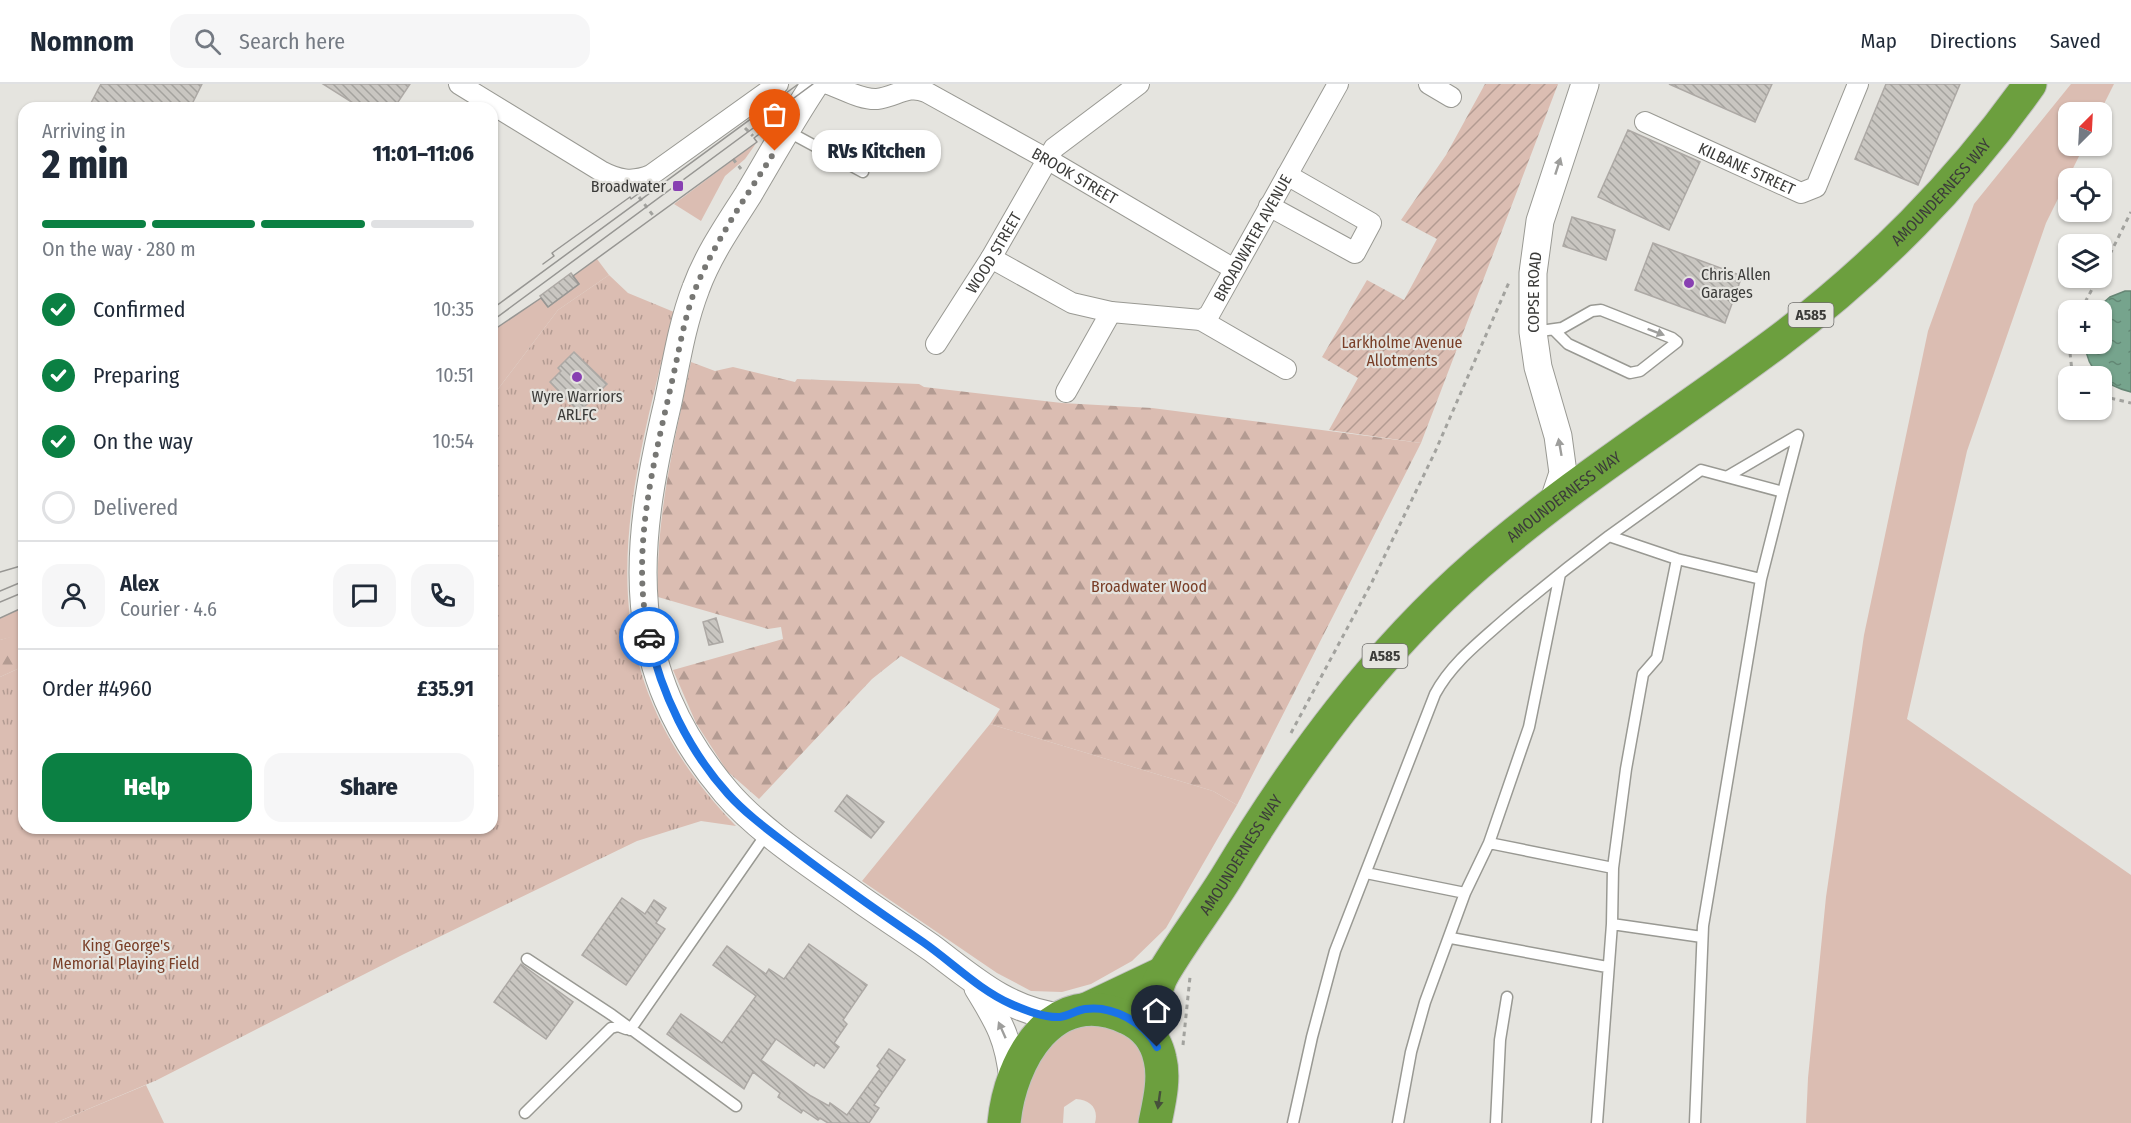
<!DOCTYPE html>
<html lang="en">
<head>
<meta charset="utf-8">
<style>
	body { margin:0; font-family:"Fira Sans Condensed",sans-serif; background:#f6f6f7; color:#1f2937; height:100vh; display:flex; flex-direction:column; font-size:22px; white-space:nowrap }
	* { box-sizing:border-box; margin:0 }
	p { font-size:20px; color:#747a83 }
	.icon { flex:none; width:33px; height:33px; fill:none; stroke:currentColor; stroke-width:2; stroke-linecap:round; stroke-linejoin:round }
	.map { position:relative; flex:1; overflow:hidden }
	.sheet { position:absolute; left:18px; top:18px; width:480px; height:732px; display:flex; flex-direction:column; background:#fff; border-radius:18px; box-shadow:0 2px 4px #0004 }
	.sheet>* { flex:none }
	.needle { width:39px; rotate:24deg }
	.tools { position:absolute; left:2058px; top:18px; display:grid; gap:12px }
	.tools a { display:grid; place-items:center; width:54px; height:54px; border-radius:12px; background:#fff; box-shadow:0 2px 4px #0004; font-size:30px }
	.pin { position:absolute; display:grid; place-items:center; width:51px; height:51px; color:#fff; margin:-62px -26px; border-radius:50% 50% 50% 0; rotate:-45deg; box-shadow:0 0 6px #0007 }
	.pin .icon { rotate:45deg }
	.courier { position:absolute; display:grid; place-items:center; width:60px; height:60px; margin:-30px; border:4px solid #1a73e8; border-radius:50%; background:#fff; color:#222; box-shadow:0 2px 8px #0007 }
	.bubble { position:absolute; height:42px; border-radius:18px; background:#fff; box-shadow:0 2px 4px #0004; font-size:20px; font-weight:800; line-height:42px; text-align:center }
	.summary em { font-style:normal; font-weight:800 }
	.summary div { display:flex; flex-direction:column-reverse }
	.summary { display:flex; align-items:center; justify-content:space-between; height:102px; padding:0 24px }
	h1 { font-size:39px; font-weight:800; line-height:45px }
	.bar { display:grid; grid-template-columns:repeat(4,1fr); gap:9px 6px; align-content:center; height:72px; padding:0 24px }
	.bar i { height:8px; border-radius:4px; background:#e0e1e3 }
	.bar .selected { background:#0b8043 }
	.bar p { grid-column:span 4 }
	.line { display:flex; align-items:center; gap:15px; padding:0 24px; border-top:2px solid #e0e1e3 }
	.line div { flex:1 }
	.round { display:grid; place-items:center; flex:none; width:63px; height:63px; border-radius:18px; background:#f6f6f7 }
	ol { padding:0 24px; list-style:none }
	li { display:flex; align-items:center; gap:18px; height:66px }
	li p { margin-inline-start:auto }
	li .icon { padding:6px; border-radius:50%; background:#0b8043; color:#fff; stroke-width:4 }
	li:last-child { color:#747a83 }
	li i { width:33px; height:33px; border:3px solid #e0e1e3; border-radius:50% }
	.cta { display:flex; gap:12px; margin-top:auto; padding:12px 24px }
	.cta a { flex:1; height:69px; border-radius:18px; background:#0b8043; color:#fff; font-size:24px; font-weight:800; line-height:69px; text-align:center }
	.cta a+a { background:#f6f6f7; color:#1f2937 }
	header { display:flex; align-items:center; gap:36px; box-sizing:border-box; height:84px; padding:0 30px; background:#fff; border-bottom:2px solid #e0e1e3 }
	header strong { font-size:28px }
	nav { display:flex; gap:33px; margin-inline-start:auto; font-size:21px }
	.search { width:420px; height:54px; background:#f6f6f7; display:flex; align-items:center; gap:15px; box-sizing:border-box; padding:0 21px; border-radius:18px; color:#747a83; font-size:22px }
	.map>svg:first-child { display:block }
</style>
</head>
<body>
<header>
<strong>Nomnom</strong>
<div class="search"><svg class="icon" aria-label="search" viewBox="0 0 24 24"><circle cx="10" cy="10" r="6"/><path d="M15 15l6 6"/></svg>Search here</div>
<nav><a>Map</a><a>Directions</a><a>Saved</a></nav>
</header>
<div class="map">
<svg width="2131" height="1039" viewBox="0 0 2131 1039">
	<defs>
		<pattern id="forest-firs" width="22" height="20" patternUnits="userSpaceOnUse" patternTransform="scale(1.5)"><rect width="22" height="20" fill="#dbbdb2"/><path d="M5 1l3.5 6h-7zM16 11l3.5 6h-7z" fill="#b39b92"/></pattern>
		<pattern id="park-tufts" width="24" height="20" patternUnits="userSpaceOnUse" patternTransform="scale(1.5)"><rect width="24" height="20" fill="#dbbdb2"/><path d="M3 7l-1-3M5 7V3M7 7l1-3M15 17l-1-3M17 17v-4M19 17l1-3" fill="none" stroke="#b39b92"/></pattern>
		<pattern id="garden-furrows" width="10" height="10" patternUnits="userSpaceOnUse" patternTransform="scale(1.5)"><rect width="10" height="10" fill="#dbbdb2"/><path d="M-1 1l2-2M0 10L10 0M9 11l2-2" fill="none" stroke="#b39b92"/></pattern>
		<pattern id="water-ripples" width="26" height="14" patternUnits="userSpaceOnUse" patternTransform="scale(1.5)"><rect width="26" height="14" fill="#76a48d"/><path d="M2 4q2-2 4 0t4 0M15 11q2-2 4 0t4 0" fill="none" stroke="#628774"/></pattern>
		<pattern id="building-back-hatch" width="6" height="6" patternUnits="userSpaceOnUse" patternTransform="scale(1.5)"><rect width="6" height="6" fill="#c9c6c1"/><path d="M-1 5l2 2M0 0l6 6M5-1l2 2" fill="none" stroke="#a4a29e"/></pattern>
	</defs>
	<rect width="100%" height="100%" fill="#e5e4df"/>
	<path fill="#dbbdb2" d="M 2071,0 L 2114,0 L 2100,28 L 2068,28 L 2068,62 L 2084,62 L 2046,139 L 1967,367 L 1907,635 L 2131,791 L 2131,1039 L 1806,1039 L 1808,994 L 1826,813 L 1864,551 L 1928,247 L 1974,120 Z
		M 757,58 L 745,75 L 725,92 L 701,137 L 674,120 Z
		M 597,175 L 609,191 L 558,226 L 492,313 L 492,247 L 541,214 L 548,223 L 579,200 L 573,192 Z
		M 24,523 L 24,550 L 0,556 L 0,534 Z
		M 990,640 L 1213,707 L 1237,721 L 1166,844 L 1132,877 L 1091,900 L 1062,908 L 1031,907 L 997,889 L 862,797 Z
		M 1109,937 L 1143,964 L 1147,995 L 1140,1039 L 1095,1039 C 1099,1024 1090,1016 1076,1015 L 1064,1023 L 1063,1039 L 1019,1039 L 1028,994 L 1063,945 Z
		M 146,1001 L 164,1039 L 55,1039 Z"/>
	<path fill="url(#forest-firs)" d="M 691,278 L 715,287 L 733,283 L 795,298 L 797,295 L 919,300 L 924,303 L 1062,319 L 1152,324 L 1421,359 L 1237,721 L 1213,707 L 990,640 L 1000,625 L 901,572 L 872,595 L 759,715 L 727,687 L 696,639 L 673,586 L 783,555 L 781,543 L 768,545 L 658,513 C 655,434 675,355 691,278 Z
		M 23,549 L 24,582 L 0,593 L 0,556 Z"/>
	<path fill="url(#park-tufts)" d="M 609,191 L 628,209 L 674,228 C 625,424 578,579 736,742 L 701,737 L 637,757 L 404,870 L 157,996 L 55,1039 L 0,1039 L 0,593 L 24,582 L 24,744 L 492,744 L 492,313 L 558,226 Z"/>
	<path fill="url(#garden-furrows)" d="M 1485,0 L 1558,0 L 1421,359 L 1329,346 L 1358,294 L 1322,273 L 1367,196 L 1404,216 L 1437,155 L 1401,136 L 1446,71 Z"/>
	<path fill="url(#water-ripples)" stroke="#658574" stroke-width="1.5" d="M 2125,207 L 2131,207 L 2131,308 C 2106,302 2087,287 2085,260 L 2102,260 L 2102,226 L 2095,226 L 2110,213 Z"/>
	<path fill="url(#building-back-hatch)" stroke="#ada9a5" stroke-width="1.5" d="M 101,0 L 202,0 L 190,24 L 97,24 L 90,21 Z
		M 323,0 L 410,0 L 394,24 L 361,24 Z
		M 1669,0 L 1772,0 L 1755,38 Z
		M 1886,0 L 1960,0 L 1918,101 L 1855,75 Z
		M 1628,46 L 1700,78 L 1669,146 L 1598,113 Z
		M 1572,133 L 1615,146 L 1606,176 L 1563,162 Z
		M 1653,159 L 1742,192 L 1725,239 L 1635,206 Z
		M 571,189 L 579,200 L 548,223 L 540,212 Z
		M 574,268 L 607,300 L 579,328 L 550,298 L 561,287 L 558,284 Z
		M 716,534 L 723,558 L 709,561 L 703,538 Z
		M 847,711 L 884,738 L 871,754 L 835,727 Z
		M 622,814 L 645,830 L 654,816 L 666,824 L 656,839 L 665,845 L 626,901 L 582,871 Z
		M 809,860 L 867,901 L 843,936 L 847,940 L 834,959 L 839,963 L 824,984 L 816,978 L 814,982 L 776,955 L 761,976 L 811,1012 L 829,1022 L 830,1019 L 847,1031 L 880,985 L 877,982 L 889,965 L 905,976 L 874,1021 L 879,1024 L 869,1039 L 828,1039 L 820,1034 L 818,1036 L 803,1026 L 801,1029 L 778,1013 L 780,1009 L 753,988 L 744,1005 L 667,950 L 681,930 L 722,959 L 756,912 L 713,881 L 727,862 L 766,890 L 769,885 L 784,895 Z
		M 521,880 L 573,918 L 546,955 L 494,918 Z"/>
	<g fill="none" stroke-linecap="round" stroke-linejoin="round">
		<g stroke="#999993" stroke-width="13">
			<path id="lane" d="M 787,47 L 863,88
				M 1533,248 L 1562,244 L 1592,227 L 1601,226 L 1672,254 L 1677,258 L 1640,287 L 1630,289 L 1568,260 L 1554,246
				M 1728,392 L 1798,351 L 1783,408
				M 1609,452 L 1701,386 L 1783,408 L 1761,495
				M 1489,759 L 1613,784
				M 1366,789 L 1465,809
				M 1612,840 L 1702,853
				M 1451,854 L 1607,883
				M 527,875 L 612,931 L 736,1022
				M 630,946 L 767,749
				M 525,1029 L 611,944 L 618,942 L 626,945
				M 1293,1039 L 1312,953 L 1335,867 L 1435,610 C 1451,580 1478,559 1504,536 C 1538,507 1573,479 1609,452 L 1677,475 L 1761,495 L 1703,842 L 1695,1039
				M 1398,1039 L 1411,968 L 1425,918 L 1465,809 L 1489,759 L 1529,643 L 1560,490
				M 1496,1039 L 1500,956 L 1507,913
				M 1597,1039 L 1612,840 L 1613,784 L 1626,685 L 1643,590 L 1657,574 L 1677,475"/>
		</g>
		<g stroke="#999993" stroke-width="22">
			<g id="street">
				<path d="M 459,0 L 601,87 C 618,96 632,99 651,91 L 778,0"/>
				<path id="s1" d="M 828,0 C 843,5 861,16 877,15 C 896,13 907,0 926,8 L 1047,75 L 1234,185"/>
				<path d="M 1429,0 L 1451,13"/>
				<path id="s2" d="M 1645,38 L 1801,109 L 1816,103 L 1858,0"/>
				<path d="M 1269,122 L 1355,169 L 1371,139 L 1287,91"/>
				<path id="s3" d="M 991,174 L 1072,219 L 1111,228 L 1201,236 L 1209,231 L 1338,0"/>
				<path d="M 1201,236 L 1286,285"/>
				<path id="s4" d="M 936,260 L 991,174 L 1054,64 L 1139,0"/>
				<path d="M 1066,308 L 1111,228"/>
			</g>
		</g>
		<g stroke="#999993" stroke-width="29">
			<g id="secondary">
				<path d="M 815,0 C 791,36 770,74 748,111 C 729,141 708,171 696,204 C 682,240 676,280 668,318 C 633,466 621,584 726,708 C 761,749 817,784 860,815 C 884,832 909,848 933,865 C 974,896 1008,927 1061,933"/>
				<path id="s5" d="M 1553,419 L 1563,389 L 1558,352 L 1538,283 L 1533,248 L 1533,189 L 1540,137 L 1585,0"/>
				<path d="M 978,904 C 999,938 1009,955 1013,996"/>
			</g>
		</g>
		<g stroke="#c1c1c0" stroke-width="35">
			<g id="highway">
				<path d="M 1087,925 L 1163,889"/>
				<path id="s6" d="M 1151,952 C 1152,932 1153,906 1164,888 C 1183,856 1206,826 1226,794 C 1296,678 1375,570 1478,480 C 1571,399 1677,333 1776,259 C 1872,187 1961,98 2030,0"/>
				<path d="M 1004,1039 C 1010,976 1053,899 1127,934 C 1145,942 1156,956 1160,975 C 1165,995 1159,1019 1155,1039"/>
			</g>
		</g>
		<path stroke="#a2a29e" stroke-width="3" stroke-dasharray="4.5 4.5" stroke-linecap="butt" d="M 745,44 L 753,52
			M 733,75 L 741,85
			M 639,113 L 655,134
			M 2102,186 L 2131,128
			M 2081,226 L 2098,194
			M 2069,260 L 2072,287 L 2078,292
			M 2102,312 L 2131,319
			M 1291,649 L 1372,498 L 1435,368 L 1510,196
			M 1183,961 L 1190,893"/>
		<use href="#lane" stroke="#fff" stroke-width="10"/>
		<use href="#street" stroke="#fff" stroke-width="20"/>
		<use href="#secondary" stroke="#fff" stroke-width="27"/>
		<use href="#highway" stroke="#6c9f3e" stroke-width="33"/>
		<path stroke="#979693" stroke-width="1.5" d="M 543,180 L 554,172 L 552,169 L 630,113 L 631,115 L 642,107
			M 492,225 L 797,1
			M 492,237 L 813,0
			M 492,247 L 541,214 L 548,223 L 579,200 L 573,192 L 757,58 L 754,54 L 770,42 L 771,14
			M 0,488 L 24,481
			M 0,507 L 24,497
			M 0,518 L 24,508
			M 0,534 L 24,523"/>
	</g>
	<defs><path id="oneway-solid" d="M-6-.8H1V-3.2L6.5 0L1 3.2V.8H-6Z" transform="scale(1.5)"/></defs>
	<g fill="#9e9e9c">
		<use href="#oneway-solid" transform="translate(1558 82) rotate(-72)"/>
		<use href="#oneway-solid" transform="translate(1656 248) rotate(21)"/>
		<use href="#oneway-solid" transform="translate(1560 363) rotate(-100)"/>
		<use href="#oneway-solid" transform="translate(1002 946) rotate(-114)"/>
	</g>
	<use fill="#46503b" href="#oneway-solid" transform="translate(1159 1016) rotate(98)"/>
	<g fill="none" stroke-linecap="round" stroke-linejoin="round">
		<path stroke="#777774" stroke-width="6" stroke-dasharray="0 10.8" d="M 649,553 C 630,466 654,378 673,293 C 680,262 685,230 697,201 C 717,154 748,110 775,67"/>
		<path stroke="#1a73e8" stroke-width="8" d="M 649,553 C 661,609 689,667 728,710 C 747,731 771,748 793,765 C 836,798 879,828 923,858 C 953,879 978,905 1011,920 C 1025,926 1044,934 1060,933 C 1068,932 1077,926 1085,925 C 1113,921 1145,939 1157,963"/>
	</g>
	<g fill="#8840b2" stroke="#e5e4df" stroke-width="2">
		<rect x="672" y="96" width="12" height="12" rx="3"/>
		<circle cx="1689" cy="199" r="6"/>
		<circle cx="577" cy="293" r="6"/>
	</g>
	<g text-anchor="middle" stroke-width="4.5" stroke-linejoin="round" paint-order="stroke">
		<g fill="#e5e4df" stroke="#6f6e6c" stroke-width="1.5">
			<rect x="1788.5" y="219" width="45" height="24" rx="4.5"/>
			<rect x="1362.5" y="560" width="45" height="24" rx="4.5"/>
		</g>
		<g font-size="15" font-weight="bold" fill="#3c3c3a">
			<text x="1811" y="236">A585</text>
			<text x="1385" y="577">A585</text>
		</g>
		<g font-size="16" fill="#3c3c3a" stroke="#e5e4df">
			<text dy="6" stroke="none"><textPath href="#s2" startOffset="112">KILBANE STREET</textPath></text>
			<text dy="6" stroke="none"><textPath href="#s1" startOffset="273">BROOK STREET</textPath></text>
			<text dy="6" stroke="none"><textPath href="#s6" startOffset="1178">AMOUNDERNESS WAY</textPath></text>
			<text dy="6" stroke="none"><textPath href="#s3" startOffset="321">BROADWATER AVENUE</textPath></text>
			<text dy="6" stroke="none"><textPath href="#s4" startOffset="108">WOOD STREET</textPath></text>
			<text dy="6" stroke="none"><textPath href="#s5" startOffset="216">COPSE ROAD</textPath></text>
			<text dy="6" stroke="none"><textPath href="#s6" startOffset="692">AMOUNDERNESS WAY</textPath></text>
			<text dy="6" stroke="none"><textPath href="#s6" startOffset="206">AMOUNDERNESS WAY</textPath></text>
		</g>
		<g font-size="16" fill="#3c3c3a" stroke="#e5e4df" text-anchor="end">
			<text x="666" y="108">Broadwater</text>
			<text x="1701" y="196" text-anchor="start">Chris Allen<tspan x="1701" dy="18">Garages</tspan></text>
			<text x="577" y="318" text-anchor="middle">Wyre Warriors<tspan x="577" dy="18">ARLFC</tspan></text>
		</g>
		<g font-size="16" fill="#793e27" stroke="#e5e4df">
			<text x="1402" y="264">Larkholme Avenue<tspan x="1402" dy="18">Allotments</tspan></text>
			<text x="1149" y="508">Broadwater Wood</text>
			<text x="126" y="867">King George's<tspan x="126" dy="18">Memorial Playing Field</tspan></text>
		</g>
	</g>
</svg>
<div class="tools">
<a><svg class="needle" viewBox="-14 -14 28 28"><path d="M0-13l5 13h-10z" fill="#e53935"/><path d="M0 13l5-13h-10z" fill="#747a83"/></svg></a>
<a><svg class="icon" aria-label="locate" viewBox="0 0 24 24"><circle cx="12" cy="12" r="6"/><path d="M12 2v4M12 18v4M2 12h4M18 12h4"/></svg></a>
<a><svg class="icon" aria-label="layers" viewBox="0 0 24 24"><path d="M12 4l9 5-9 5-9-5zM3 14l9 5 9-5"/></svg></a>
<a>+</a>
<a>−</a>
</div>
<div class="pin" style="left:775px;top:67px;background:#ea580c"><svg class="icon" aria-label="bag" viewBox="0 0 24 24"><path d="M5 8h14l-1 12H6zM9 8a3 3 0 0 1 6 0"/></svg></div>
<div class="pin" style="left:1157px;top:963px;background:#1f2937"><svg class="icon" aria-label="home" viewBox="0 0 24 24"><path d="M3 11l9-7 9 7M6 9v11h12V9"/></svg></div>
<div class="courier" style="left:649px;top:553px"><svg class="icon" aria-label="car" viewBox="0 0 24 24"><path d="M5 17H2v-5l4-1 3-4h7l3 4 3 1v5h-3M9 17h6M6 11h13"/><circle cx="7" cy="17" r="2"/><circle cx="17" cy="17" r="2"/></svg></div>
<div class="bubble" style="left:812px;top:46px;width:129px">RVs Kitchen</div>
<section class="sheet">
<div class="summary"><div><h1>2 min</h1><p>Arriving in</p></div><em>11:01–11:06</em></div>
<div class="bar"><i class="selected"></i><i class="selected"></i><i class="selected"></i><i></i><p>On the way · 280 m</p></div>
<ol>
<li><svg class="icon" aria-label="check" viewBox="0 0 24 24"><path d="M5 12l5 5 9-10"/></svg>Confirmed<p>10:35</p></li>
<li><svg class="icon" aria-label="check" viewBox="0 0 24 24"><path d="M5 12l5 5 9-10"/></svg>Preparing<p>10:51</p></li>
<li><svg class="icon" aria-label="check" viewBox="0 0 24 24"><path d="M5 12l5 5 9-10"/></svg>On the way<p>10:54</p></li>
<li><i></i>Delivered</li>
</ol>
<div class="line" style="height:108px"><a class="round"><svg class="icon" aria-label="person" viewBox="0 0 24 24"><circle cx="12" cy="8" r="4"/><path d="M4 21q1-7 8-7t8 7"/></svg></a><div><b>Alex</b><p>Courier · 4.6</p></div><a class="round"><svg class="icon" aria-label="chat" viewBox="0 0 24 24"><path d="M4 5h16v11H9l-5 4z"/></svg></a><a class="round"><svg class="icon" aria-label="phone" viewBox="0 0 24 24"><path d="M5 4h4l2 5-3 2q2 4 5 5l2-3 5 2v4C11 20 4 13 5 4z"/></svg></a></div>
<div class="line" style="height:78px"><div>Order #4960</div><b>£35.91</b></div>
<div class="cta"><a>Help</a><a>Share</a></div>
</section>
</div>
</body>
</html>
